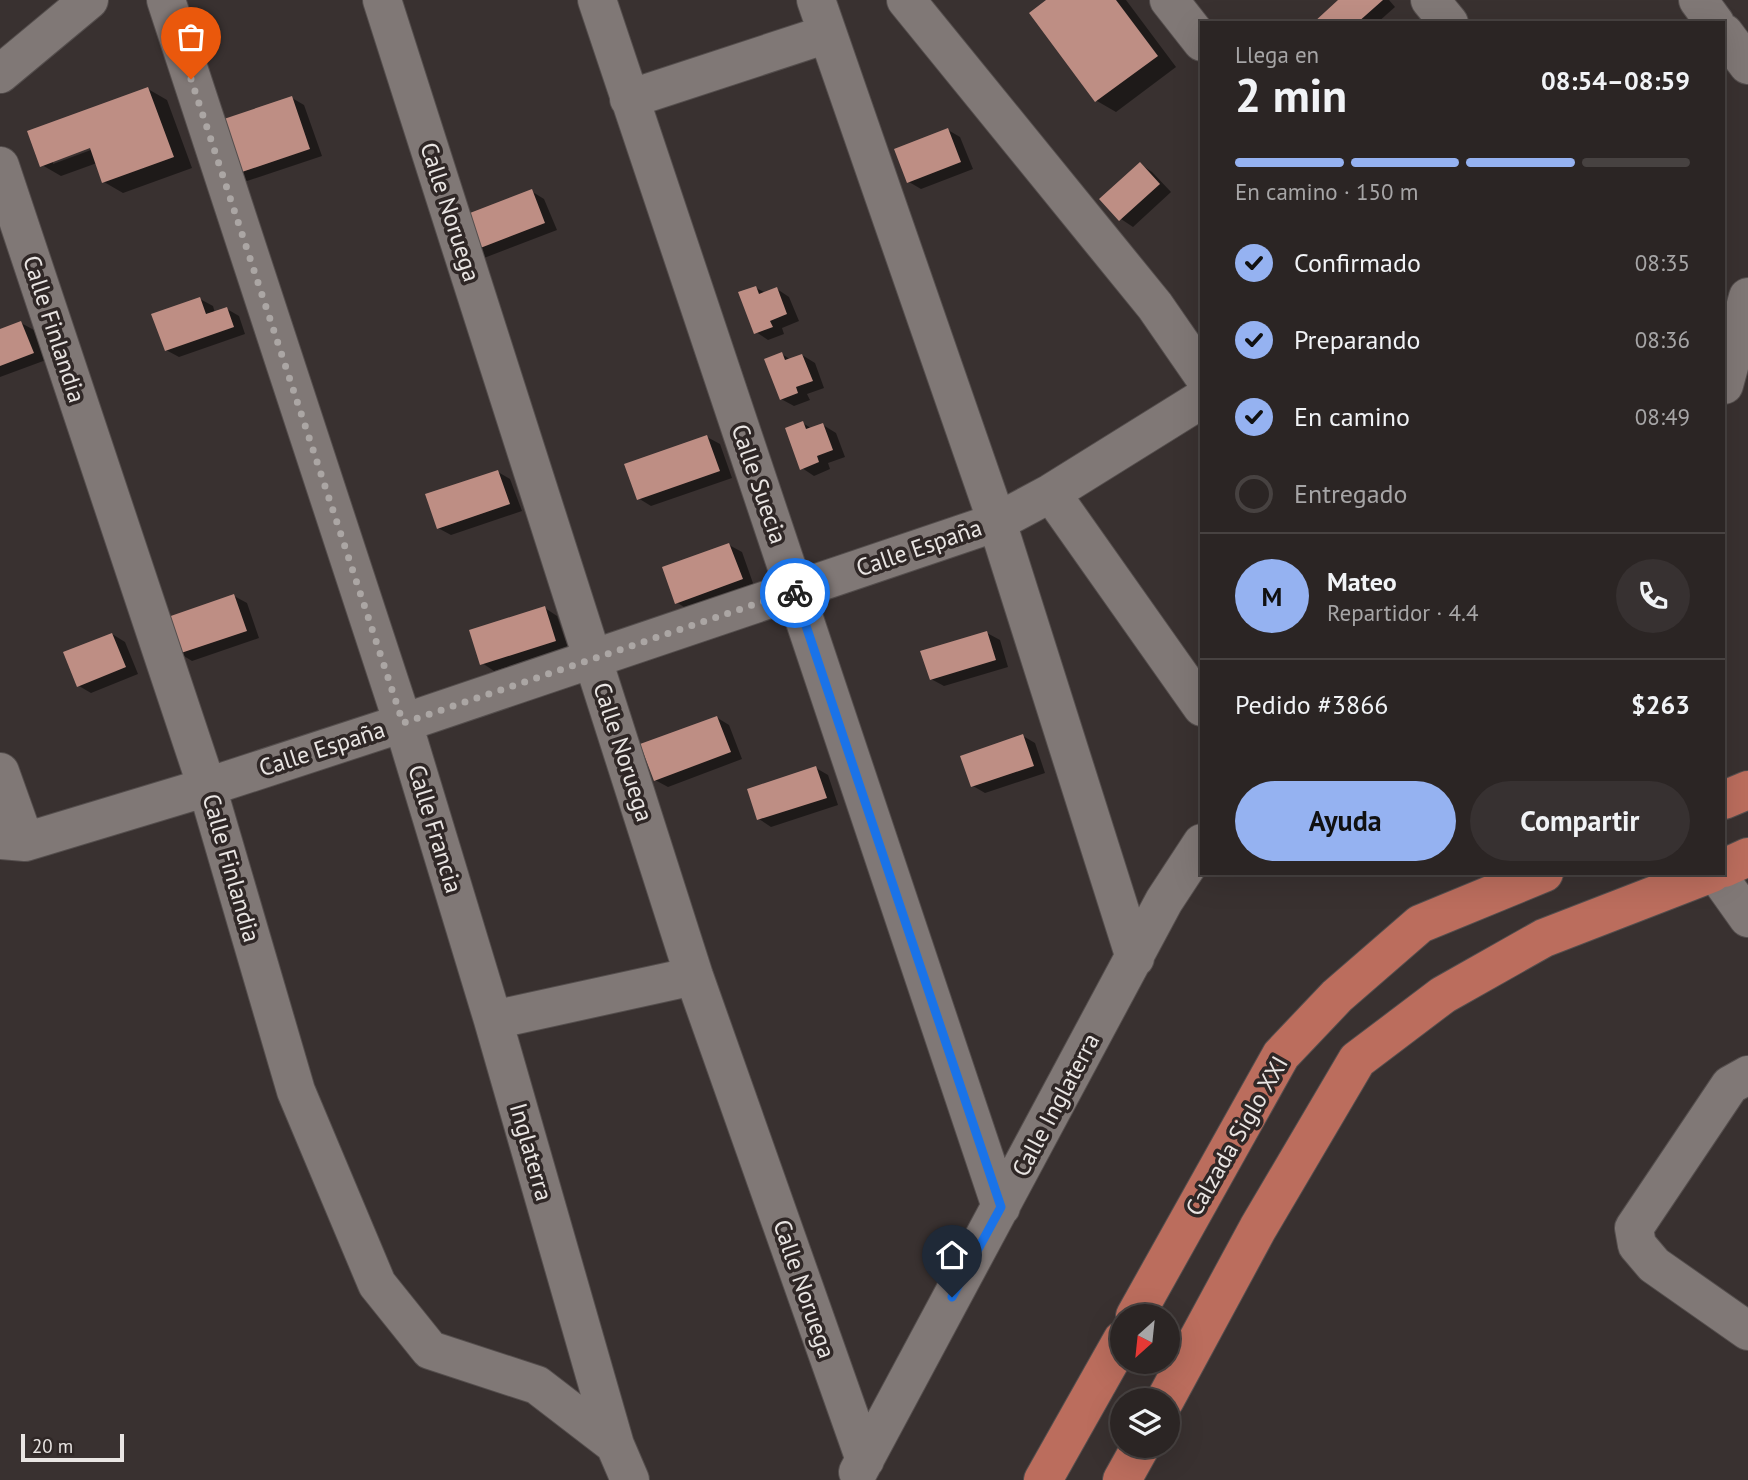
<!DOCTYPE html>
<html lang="es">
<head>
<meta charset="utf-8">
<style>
	body { margin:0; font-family:"PT Sans",sans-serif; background:#373131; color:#f1f3f6; height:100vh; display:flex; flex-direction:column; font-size:26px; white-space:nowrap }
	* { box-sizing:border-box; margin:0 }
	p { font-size:23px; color:#a6a5a6 }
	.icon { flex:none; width:38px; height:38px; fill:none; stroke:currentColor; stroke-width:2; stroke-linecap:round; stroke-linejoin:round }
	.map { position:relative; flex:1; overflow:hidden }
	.side { position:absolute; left:1200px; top:21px; width:525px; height:854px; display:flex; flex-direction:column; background:#2b2524; border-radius:0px; box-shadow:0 7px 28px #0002,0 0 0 2px #474241 }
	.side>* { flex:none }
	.needle { width:46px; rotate:207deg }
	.fabs { position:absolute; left:1110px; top:1304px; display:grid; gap:14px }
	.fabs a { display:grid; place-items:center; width:70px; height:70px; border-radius:50%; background:#2b2524; box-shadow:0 7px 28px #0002,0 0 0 2px #474241; font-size:35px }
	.scale { position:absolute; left:21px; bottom:18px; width:103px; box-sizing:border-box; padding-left:7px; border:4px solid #e9e5e3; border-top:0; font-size:19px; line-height:24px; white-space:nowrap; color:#e9e5e3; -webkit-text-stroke:5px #2f2726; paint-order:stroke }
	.pin { position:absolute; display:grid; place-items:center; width:60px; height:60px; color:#fff; margin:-72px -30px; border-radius:50% 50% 50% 0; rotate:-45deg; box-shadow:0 0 7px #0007 }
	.pin .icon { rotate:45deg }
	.courier { position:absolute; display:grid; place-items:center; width:70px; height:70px; margin:-35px; border:5px solid #1a73e8; border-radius:50%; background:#fff; color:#222; box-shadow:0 2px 9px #0007 }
	.summary em { font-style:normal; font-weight:700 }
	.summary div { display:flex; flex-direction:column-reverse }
	.summary { display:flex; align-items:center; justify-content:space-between; height:119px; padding:0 35px }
	h1 { font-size:46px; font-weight:700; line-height:52px }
	.bar { display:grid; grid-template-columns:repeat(4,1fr); gap:10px 7px; align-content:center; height:84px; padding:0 35px }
	.bar i { height:9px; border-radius:5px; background:#474241 }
	.bar .current { background:#95b2f1 }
	.bar p { grid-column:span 4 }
	.line { display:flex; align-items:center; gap:18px; padding:0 35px; border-top:2px solid #474241 }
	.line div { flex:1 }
	.round { display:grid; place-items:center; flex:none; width:74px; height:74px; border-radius:37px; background:#373131 }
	ol { padding:0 35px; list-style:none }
	li { display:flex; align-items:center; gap:21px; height:77px }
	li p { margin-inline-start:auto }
	li .icon { padding:7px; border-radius:50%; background:#95b2f1; color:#111; stroke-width:4 }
	li:last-child { color:#a6a5a6 }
	li i { width:38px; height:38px; border:4px solid #474241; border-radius:50% }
	.cta { display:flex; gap:14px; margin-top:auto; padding:14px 35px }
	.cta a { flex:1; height:80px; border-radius:42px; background:#95b2f1; color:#111; font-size:28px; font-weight:700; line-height:80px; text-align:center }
	.cta a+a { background:#373131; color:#f1f3f6 }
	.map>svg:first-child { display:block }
</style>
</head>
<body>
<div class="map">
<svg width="1748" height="1480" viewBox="0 0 1748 1480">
	<rect width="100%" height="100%" fill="#393130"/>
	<path fill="#0007" fill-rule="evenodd" d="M 1049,0 L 1126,0 L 1176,67 L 1116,112 L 1097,101 Z
		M 1341,0 L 1389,0 L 1395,7 L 1377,23 L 1316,23 Z
		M 148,89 L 167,100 L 192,168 L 123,193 L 104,182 L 97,163 L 61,176 L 42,165 ZM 98,144 L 99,147 L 53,164 L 53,160 Z
		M 292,98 L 304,105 L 322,156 L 247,181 L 235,174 Z
		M 948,130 L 960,137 L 973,169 L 921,189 L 909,182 Z
		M 1140,164 L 1152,172 L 1171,192 L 1133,227 L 1121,219 Z
		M 531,191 L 544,199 L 557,230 L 484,258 L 472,251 Z
		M 756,288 L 766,293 L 777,289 L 789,297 L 799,321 L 782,328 L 784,334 L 768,340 L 756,332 Z
		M 200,299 L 213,306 L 215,313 L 227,309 L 239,316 L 245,334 L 179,357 L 166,350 Z
		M 21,323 L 34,330 L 46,360 L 0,377 L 0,331 Z
		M 782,354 L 791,360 L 802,355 L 815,363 L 824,388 L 807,394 L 810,400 L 794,406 L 781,399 Z
		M 803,423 L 812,429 L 823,425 L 836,433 L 845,457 L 828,463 L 830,469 L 814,476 L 802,468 Z
		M 707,437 L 720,444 L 732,478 L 651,506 L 638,498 Z
		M 498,472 L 510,479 L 522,511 L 451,535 L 438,528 Z
		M 729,545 L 742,552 L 754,586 L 689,610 L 676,602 Z
		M 234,596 L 247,603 L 259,638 L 192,661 L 179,653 Z
		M 545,608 L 557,616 L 568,648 L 494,671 L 482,663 Z
		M 987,633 L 1000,640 L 1008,667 L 944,686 L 931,679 Z
		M 112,634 L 125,642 L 138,674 L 91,693 L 79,686 Z
		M 716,717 L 729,725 L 742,759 L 668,787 L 655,780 Z
		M 1023,736 L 1035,743 L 1045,773 L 985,793 L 973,786 Z
		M 816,768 L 828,775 L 838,805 L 771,827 L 759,819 Z"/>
	<path fill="#be8e84" d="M 1046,0 L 1116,0 L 1158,56 L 1095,102 L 1029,13 Z
		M 1338,0 L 1383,0 L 1357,23 L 1313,23 Z
		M 148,87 L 174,157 L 102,183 L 90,148 L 40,167 L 27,131 Z
		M 292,96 L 310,149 L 233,175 L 215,122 Z
		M 948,128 L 961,162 L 907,183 L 894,149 Z
		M 1140,162 L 1160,184 L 1119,221 L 1099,199 Z
		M 532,189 L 545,223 L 470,252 L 457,218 Z
		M 756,286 L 759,294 L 777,287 L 787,314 L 770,321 L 773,327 L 754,334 L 738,292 Z
		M 200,297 L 206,314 L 227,307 L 234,327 L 165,351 L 151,314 Z
		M 21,321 L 34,353 L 0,366 L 0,329 Z
		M 782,352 L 785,360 L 802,354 L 813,381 L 796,387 L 798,393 L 780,400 L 764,359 Z
		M 803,421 L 806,429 L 823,423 L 833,450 L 817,456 L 819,462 L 800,470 L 785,428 Z
		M 707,435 L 720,471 L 637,500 L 624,464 Z
		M 498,470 L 510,504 L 437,529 L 425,494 Z
		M 729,543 L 743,579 L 675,604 L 662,567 Z
		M 234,594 L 247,631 L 178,654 L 165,618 Z
		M 545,606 L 556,641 L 480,665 L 469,630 Z
		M 987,631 L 996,660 L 930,680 L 920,651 Z
		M 112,633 L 126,667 L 77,687 L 63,652 Z
		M 717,716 L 731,752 L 654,781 L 640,744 Z
		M 1023,734 L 1034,766 L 971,787 L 960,756 Z
		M 816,766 L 827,798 L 757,820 L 747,789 Z"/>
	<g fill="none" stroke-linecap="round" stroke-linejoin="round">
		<g stroke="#544e4d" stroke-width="40">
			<path id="minor" d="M 166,0 L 403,723 L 493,1020
				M 382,0 L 694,976 L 865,1460
				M 597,0 L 1001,1207
				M 816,0 L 997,522 L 1135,958
				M 906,0 L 1155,306 L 1202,374
				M 1169,0 L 1202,42
				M 1430,0 L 1449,23
				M 1698,0 L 1715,23
				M 1724,33 L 1748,65
				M 0,74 L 89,0
				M 629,99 L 827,34
				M 0,166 L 207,787 L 296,1091 L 377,1284 L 430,1350 L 537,1385 L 615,1445
				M 1724,385 L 1748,297
				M 1051,493 L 1202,707
				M 0,772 L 25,842
				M 0,840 L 25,842 L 207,787 L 403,723 L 997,522 L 1051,493 L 1202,399
				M 1716,873 L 1748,918
				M 1748,1075 L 1730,1085 L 1634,1228 L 1637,1245 L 1654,1265 L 1748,1331
				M 858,1472 L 1164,901 L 1202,843
				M 630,1480 L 615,1445 L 493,1020 L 694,976"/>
		</g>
		<g stroke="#544e4d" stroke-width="40">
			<path id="major" d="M 1724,800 L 1748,790
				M 1724,868 L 1748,857
				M 1135,1316 L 1281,1055 L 1337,996 L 1420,924 L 1544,873
				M 1165,1400 L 1258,1228 L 1357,1060 L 1443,995 L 1544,938 L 1712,873
				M 1043,1480 L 1122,1340
				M 1122,1480 L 1141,1446"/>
		</g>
		<use href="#minor" stroke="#807876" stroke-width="38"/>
		<use href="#major" stroke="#bb6d5d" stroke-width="38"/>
	</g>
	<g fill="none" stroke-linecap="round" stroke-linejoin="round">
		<path stroke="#aba6a4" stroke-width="7" stroke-dasharray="0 12.6" d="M 191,79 L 403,723 L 794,591 L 795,593"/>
		<path stroke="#1a73e8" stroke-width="9" d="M 795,593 L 1001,1207 L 952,1297"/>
	</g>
	<g text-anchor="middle" stroke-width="7" stroke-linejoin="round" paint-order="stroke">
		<g font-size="24" fill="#e9e5e3" stroke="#2f2726">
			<text transform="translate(450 212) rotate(72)" y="8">Calle Noruega</text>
			<text transform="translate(54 329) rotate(72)" y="8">Calle Finlandia</text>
			<text transform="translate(759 484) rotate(71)" y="8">Calle Suecia</text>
			<text transform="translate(919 548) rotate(-19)" y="8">Calle España</text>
			<text transform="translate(322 749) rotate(-18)" y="8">Calle España</text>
			<text transform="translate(623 752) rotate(72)" y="8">Calle Noruega</text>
			<text transform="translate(435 829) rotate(73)" y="8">Calle Francia</text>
			<text transform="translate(231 868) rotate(74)" y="8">Calle Finlandia</text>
			<text transform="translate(1056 1105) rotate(-62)" y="8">Calle Inglaterra</text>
			<text transform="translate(1237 1136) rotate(-60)" y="8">Calzada Siglo XXI</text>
			<text transform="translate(531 1152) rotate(74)" y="8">Inglaterra</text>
			<text transform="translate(804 1289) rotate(71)" y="8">Calle Noruega</text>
		</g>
	</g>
</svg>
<div class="fabs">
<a><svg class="needle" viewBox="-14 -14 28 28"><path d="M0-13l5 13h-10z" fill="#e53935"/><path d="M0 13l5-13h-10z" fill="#a6a5a6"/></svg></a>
<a><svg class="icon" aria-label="layers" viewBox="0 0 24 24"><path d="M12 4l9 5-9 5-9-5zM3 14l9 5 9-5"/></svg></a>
</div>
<div class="scale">20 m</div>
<div class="pin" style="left:191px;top:79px;background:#ea580c"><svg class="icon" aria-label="bag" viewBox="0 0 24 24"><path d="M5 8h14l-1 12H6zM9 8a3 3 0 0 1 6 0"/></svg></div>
<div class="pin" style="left:952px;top:1297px;background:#1f2937"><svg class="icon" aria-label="home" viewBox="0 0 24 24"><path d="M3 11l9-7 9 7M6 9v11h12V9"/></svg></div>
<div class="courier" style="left:795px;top:593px"><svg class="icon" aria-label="bike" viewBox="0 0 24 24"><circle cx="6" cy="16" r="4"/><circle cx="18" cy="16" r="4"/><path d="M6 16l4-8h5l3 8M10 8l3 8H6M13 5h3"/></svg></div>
<section class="side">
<div class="summary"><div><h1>2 min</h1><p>Llega en</p></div><em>08:54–08:59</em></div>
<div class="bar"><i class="current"></i><i class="current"></i><i class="current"></i><i></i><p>En camino · 150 m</p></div>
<ol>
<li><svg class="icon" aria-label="check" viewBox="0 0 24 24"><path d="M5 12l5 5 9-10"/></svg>Confirmado<p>08:35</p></li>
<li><svg class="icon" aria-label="check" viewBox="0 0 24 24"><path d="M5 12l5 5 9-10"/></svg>Preparando<p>08:36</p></li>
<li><svg class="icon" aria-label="check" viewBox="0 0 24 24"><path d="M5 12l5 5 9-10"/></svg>En camino<p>08:49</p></li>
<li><i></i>Entregado</li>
</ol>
<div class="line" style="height:126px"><b class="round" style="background:#95b2f1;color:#111">M</b><div><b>Mateo</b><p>Repartidor · 4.4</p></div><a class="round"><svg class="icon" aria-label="phone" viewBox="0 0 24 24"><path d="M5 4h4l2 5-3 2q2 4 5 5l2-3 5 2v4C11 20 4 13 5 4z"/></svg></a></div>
<div class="line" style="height:91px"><div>Pedido #3866</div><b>$263</b></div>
<div class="cta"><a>Ayuda</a><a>Compartir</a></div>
</section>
</div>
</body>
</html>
